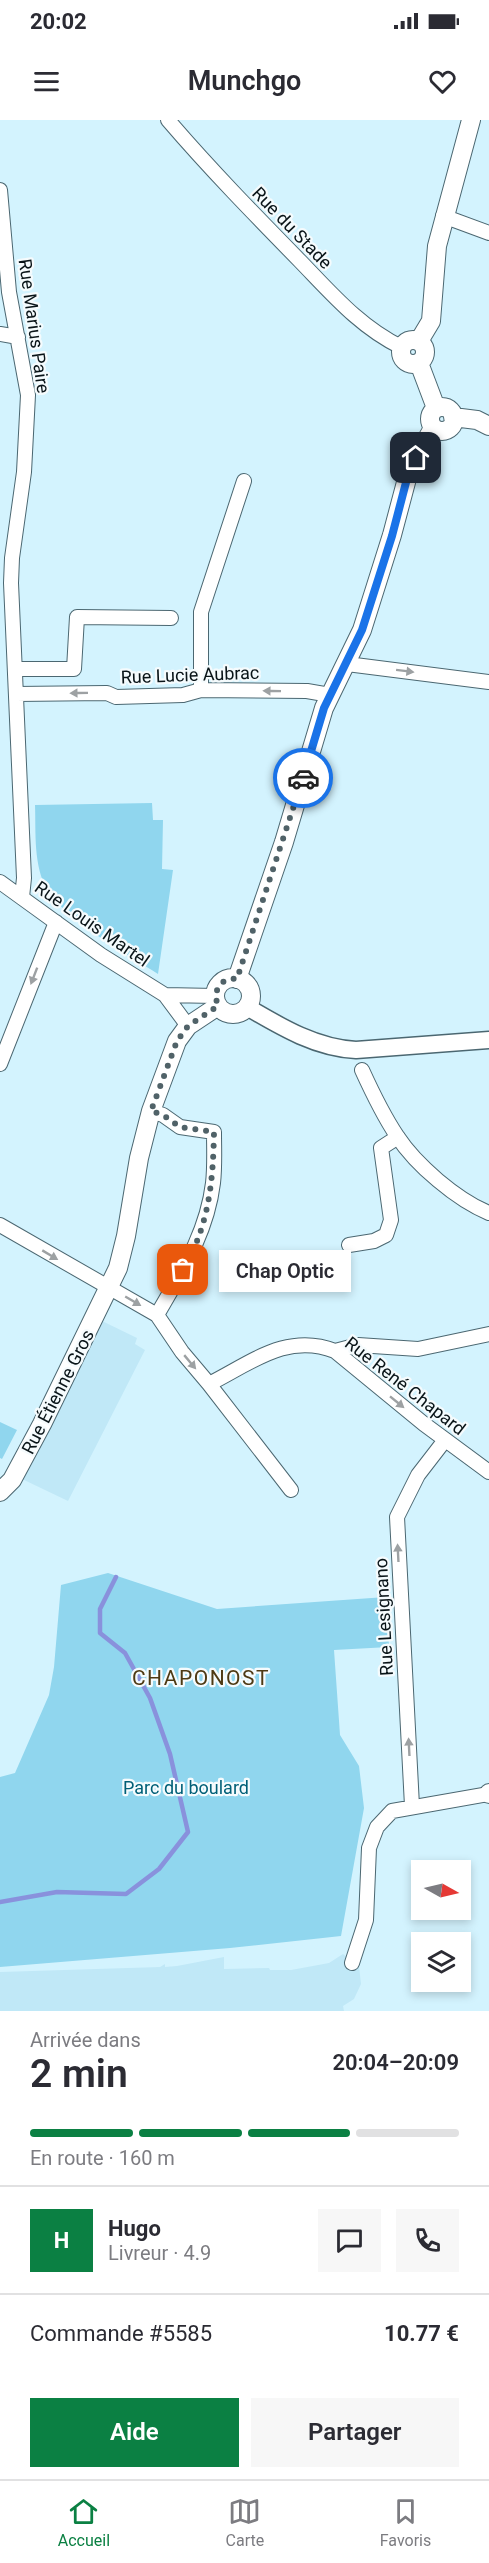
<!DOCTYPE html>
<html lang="fr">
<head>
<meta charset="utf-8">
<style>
	body { margin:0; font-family:Roboto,sans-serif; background:#f7f7f7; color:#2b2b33; height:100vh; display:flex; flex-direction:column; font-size:22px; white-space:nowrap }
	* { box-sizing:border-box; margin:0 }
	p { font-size:20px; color:#7c7c81 }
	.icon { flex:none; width:33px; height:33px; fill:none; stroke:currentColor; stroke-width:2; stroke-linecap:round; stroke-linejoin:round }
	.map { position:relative; height:1891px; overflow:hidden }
	.sheet { display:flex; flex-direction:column; background:#fff; flex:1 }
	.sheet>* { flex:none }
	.needle { width:39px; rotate:98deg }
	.tools { position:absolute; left:411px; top:1740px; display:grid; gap:12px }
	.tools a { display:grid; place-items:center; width:60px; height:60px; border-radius:0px; background:#fff; box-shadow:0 3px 9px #0003; font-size:30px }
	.pin { position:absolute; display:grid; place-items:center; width:51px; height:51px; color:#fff; margin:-26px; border-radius:12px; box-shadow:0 3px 9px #0006 }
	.courier { position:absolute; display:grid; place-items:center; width:60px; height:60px; margin:-30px; border:4px solid #1a73e8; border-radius:50%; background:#fff; color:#222; box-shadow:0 2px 8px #0007 }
	.bubble { position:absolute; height:42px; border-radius:0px; background:#fff; box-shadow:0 3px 9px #0003; font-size:20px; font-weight:600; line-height:42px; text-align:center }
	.headline em { font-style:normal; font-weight:600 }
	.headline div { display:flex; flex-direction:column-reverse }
	.headline { display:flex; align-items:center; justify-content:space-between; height:102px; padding:0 30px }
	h1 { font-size:39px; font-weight:600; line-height:45px }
	.bar { display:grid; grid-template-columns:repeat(4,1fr); gap:9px 6px; align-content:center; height:72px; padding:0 30px }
	.bar i { height:8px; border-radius:4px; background:#e1e1e2 }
	.bar .active { background:#0b8043 }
	.bar p { grid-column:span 4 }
	.line { display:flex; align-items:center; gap:15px; padding:0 30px; border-top:2px solid #e1e1e2 }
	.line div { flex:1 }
	.round { display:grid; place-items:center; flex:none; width:63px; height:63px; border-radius:0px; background:#f7f7f7 }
	.primary-button { display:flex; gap:12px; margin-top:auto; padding:12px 30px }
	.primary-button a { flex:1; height:69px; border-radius:0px; background:#0b8043; color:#fff; font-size:24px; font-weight:600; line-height:69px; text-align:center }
	.primary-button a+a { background:#f7f7f7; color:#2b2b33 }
	.status { display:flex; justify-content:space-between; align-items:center; height:42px; padding:0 30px; background:#fff; direction:ltr }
	.status svg { height:16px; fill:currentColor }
	header { display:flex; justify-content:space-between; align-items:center; height:78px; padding:0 30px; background:#fff; font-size:27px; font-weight:600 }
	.dock { display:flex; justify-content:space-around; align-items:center; height:84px; border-top:2px solid #e1e1e2; background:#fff; font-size:16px; color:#7c7c81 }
	.dock a { display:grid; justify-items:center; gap:3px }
	.dock .active { color:#0b8043 }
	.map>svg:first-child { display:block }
</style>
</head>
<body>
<div class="status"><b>20:02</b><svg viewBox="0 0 49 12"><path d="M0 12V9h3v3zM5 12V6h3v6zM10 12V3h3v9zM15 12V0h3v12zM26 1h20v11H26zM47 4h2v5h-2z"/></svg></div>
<header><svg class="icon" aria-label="menu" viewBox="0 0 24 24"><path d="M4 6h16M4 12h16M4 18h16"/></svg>Munchgo<svg class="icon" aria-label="heart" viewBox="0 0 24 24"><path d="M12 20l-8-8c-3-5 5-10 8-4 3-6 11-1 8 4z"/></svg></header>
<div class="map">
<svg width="489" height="1891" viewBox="0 0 489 1891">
	<rect width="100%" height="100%" fill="#d3f3fe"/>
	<path fill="#c0e8f7" d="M 100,1200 L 137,1218 L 135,1224 L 145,1230 L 68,1381 L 22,1359 Z
		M 343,1834 L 359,1846 L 361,1864 L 354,1879 L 343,1886 L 344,1891 L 0,1891 L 0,1852 L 160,1847 L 165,1844 L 165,1847 L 177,1846 L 224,1837 L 224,1849 L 269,1848 L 270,1850 L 291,1850 L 329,1843 Z"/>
	<path fill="#90d6ee" d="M 152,683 L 153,700 L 163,700 L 162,749 L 173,750 L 158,854 C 127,834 67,801 48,771 C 33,747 36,712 35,685 Z
		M 0,1302 L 17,1310 L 2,1339 L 0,1338 Z
		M 108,1453 L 217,1489 L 386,1477 L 389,1527 L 334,1530 L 340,1615 L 359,1646 L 364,1688 L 341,1816 L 230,1828 L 0,1847 L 0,1657 L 15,1653 L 49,1575 L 54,1547 L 61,1465 Z"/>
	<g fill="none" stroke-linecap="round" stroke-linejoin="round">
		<path stroke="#8991dc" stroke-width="4.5" d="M 0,1782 L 57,1772 L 126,1774 L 159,1749 L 188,1712 L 170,1634 L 150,1578 L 125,1533 L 100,1513 L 100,1489 L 116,1457"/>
		<g stroke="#4b6771" stroke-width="16">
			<path id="minor" d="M 168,0 C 210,49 255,95 300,141 C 332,174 360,207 401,227
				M 0,70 L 9,172 L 28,275 L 24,352 L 12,438 L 11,463 L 24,758 L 22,777
				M 443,96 L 489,113
				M 0,214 L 18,217
				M 347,544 L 489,562
				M 15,549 L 74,549 L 77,497 L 171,498
				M 201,570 L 201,492 L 244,361
				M 16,574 L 107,573 L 116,577 L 183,575 L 201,570 L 307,571 L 330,575
				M 0,762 L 101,835 L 165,875 L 188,906
				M 165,875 L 215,876
				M 0,944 L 56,802
				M 362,950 C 372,972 383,995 397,1016 C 416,1045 457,1080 489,1093
				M 151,991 L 163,995 L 180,1007 L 214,1012 C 214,1029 215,1046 213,1063 C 207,1113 181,1153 157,1195
				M 0,1105 L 157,1195 L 182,1232 L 209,1264 C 251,1243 287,1212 335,1231 L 424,1304 L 489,1352
				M 349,1125 L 374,1121 L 386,1115 L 391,1100 L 381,1028 L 398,1017
				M 335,1231 L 358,1225 L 418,1229 L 489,1214
				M 209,1264 L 291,1370
				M 412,1686 L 397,1397 L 418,1355 L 445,1320
				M 352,1843 L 366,1800 L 369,1728 L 377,1707 L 392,1691 L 489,1674"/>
		</g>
		<g stroke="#4b6771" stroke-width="19">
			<path id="tertiary" d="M 247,887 C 281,907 316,928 356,930 L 489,920"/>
		</g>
		<g stroke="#4b6771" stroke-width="20">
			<path id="secondary" d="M401 232a12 12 0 1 1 24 0a12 12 0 1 1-24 0Z
				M 419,221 L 431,201 L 437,126 L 471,0
				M 419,243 L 436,288
				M430 299a12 12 0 1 1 24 0a12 12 0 1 1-24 0Z
				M 453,297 L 477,300 L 489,306
				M215 876a18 18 0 1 1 36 0a18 18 0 1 1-36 0Z
				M 237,859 L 284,722 L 324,588 L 362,510 L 392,415 L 409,351 L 433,308
				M 0,1372 L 12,1360 L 42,1304 L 118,1148 L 126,1116 L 139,1038 L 151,991 L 177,921 L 188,906 L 218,886
				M 489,1673 L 489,1674"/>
		</g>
		<use href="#minor" stroke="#fff" stroke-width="14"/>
		<use href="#tertiary" stroke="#fff" stroke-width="16"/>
		<use href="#secondary" stroke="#fff" stroke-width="18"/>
	</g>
	<defs><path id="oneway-solid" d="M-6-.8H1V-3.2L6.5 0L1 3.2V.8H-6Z" transform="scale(1.5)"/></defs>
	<g fill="#9da1a3">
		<use href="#oneway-solid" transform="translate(405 551) rotate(7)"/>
		<use href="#oneway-solid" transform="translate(272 571) rotate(-179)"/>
		<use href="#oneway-solid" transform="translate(79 573) rotate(179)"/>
		<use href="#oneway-solid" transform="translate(34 856) rotate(111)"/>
		<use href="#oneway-solid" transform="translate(50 1135) rotate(31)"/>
		<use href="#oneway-solid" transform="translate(133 1181) rotate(30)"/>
		<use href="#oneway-solid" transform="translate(190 1242) rotate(50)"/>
		<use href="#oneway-solid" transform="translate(397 1282) rotate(39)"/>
		<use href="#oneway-solid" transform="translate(398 1433) rotate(-93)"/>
		<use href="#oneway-solid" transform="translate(409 1627) rotate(-93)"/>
	</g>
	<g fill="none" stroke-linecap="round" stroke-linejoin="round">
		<path stroke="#506268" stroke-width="6" stroke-dasharray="0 10.8" d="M 183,1150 C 209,1105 213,1063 214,1012 L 180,1007 L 163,995 L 151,991 L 177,921 L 188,906 L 218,886 C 212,870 221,857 237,859 L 303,658"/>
		<path stroke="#1a73e8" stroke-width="8" d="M 303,658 L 324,588 L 362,510 L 392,416 L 409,351 L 416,338"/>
	</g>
	<g text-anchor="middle" stroke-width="4.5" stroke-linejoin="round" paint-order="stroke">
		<g font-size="18" fill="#091418" stroke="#f5fbfd">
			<text transform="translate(292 108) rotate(46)" y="6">Rue du Stade</text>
			<text transform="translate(34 206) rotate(82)" y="6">Rue Marius Paire</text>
			<text transform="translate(190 555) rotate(-2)" y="6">Rue Lucie Aubrac</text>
			<text transform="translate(92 804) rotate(35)" y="6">Rue Louis Martel</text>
			<text transform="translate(405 1266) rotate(38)" y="6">Rue René Chapard</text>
			<text transform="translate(58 1272) rotate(-63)" y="6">Rue Étienne Gros</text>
			<text transform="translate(384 1497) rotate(-93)" y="6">Rue Lesignano</text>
		</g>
		<g font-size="18" fill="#005f77" stroke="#f5fbfd">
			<text x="186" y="1674">Parc du boulard</text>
		</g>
		<g font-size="21" letter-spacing="1.5" fill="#4e3a14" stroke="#f5fbfd">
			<text x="201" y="1565">CHAPONOST</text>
		</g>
	</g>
</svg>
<div class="tools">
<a><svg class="needle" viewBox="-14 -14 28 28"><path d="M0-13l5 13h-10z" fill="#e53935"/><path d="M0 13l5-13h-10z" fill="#7c7c81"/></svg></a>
<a><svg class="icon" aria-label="layers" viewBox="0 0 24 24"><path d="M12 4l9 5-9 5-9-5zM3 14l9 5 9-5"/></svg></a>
</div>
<div class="pin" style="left:183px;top:1150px;background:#ea580c"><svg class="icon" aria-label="bag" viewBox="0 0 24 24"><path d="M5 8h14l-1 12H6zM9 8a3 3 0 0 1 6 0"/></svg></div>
<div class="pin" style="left:416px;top:338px;background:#1f2937"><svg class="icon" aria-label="home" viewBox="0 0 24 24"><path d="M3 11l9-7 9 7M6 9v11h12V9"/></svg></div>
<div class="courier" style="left:303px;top:658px"><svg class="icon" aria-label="car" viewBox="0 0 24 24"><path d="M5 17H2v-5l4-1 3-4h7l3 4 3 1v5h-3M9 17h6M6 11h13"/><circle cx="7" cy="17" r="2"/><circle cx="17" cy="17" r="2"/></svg></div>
<div class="bubble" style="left:219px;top:1130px;width:132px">Chap Optic</div>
</div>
<section class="sheet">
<div class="headline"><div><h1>2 min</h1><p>Arrivée dans</p></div><em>20:04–20:09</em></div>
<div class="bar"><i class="active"></i><i class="active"></i><i class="active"></i><i></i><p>En route · 160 m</p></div>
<div class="line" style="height:108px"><b class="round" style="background:#0b8043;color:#fff">H</b><div><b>Hugo</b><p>Livreur · 4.9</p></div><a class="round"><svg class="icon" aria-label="chat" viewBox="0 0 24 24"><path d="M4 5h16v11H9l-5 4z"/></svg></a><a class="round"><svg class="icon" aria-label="phone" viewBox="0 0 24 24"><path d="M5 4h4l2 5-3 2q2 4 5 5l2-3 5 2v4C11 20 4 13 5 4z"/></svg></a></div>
<div class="line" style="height:78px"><div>Commande #5585</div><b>10.77 €</b></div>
<div class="primary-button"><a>Aide</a><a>Partager</a></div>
</section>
<nav class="dock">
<a class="active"><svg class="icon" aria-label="home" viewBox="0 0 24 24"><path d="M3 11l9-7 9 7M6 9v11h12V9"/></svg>Accueil</a>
<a><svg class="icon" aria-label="map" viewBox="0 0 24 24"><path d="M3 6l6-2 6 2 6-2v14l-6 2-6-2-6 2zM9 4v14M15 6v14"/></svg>Carte</a>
<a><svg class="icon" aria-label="saved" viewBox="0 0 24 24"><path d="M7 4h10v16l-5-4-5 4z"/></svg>Favoris</a>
</nav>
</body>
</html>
